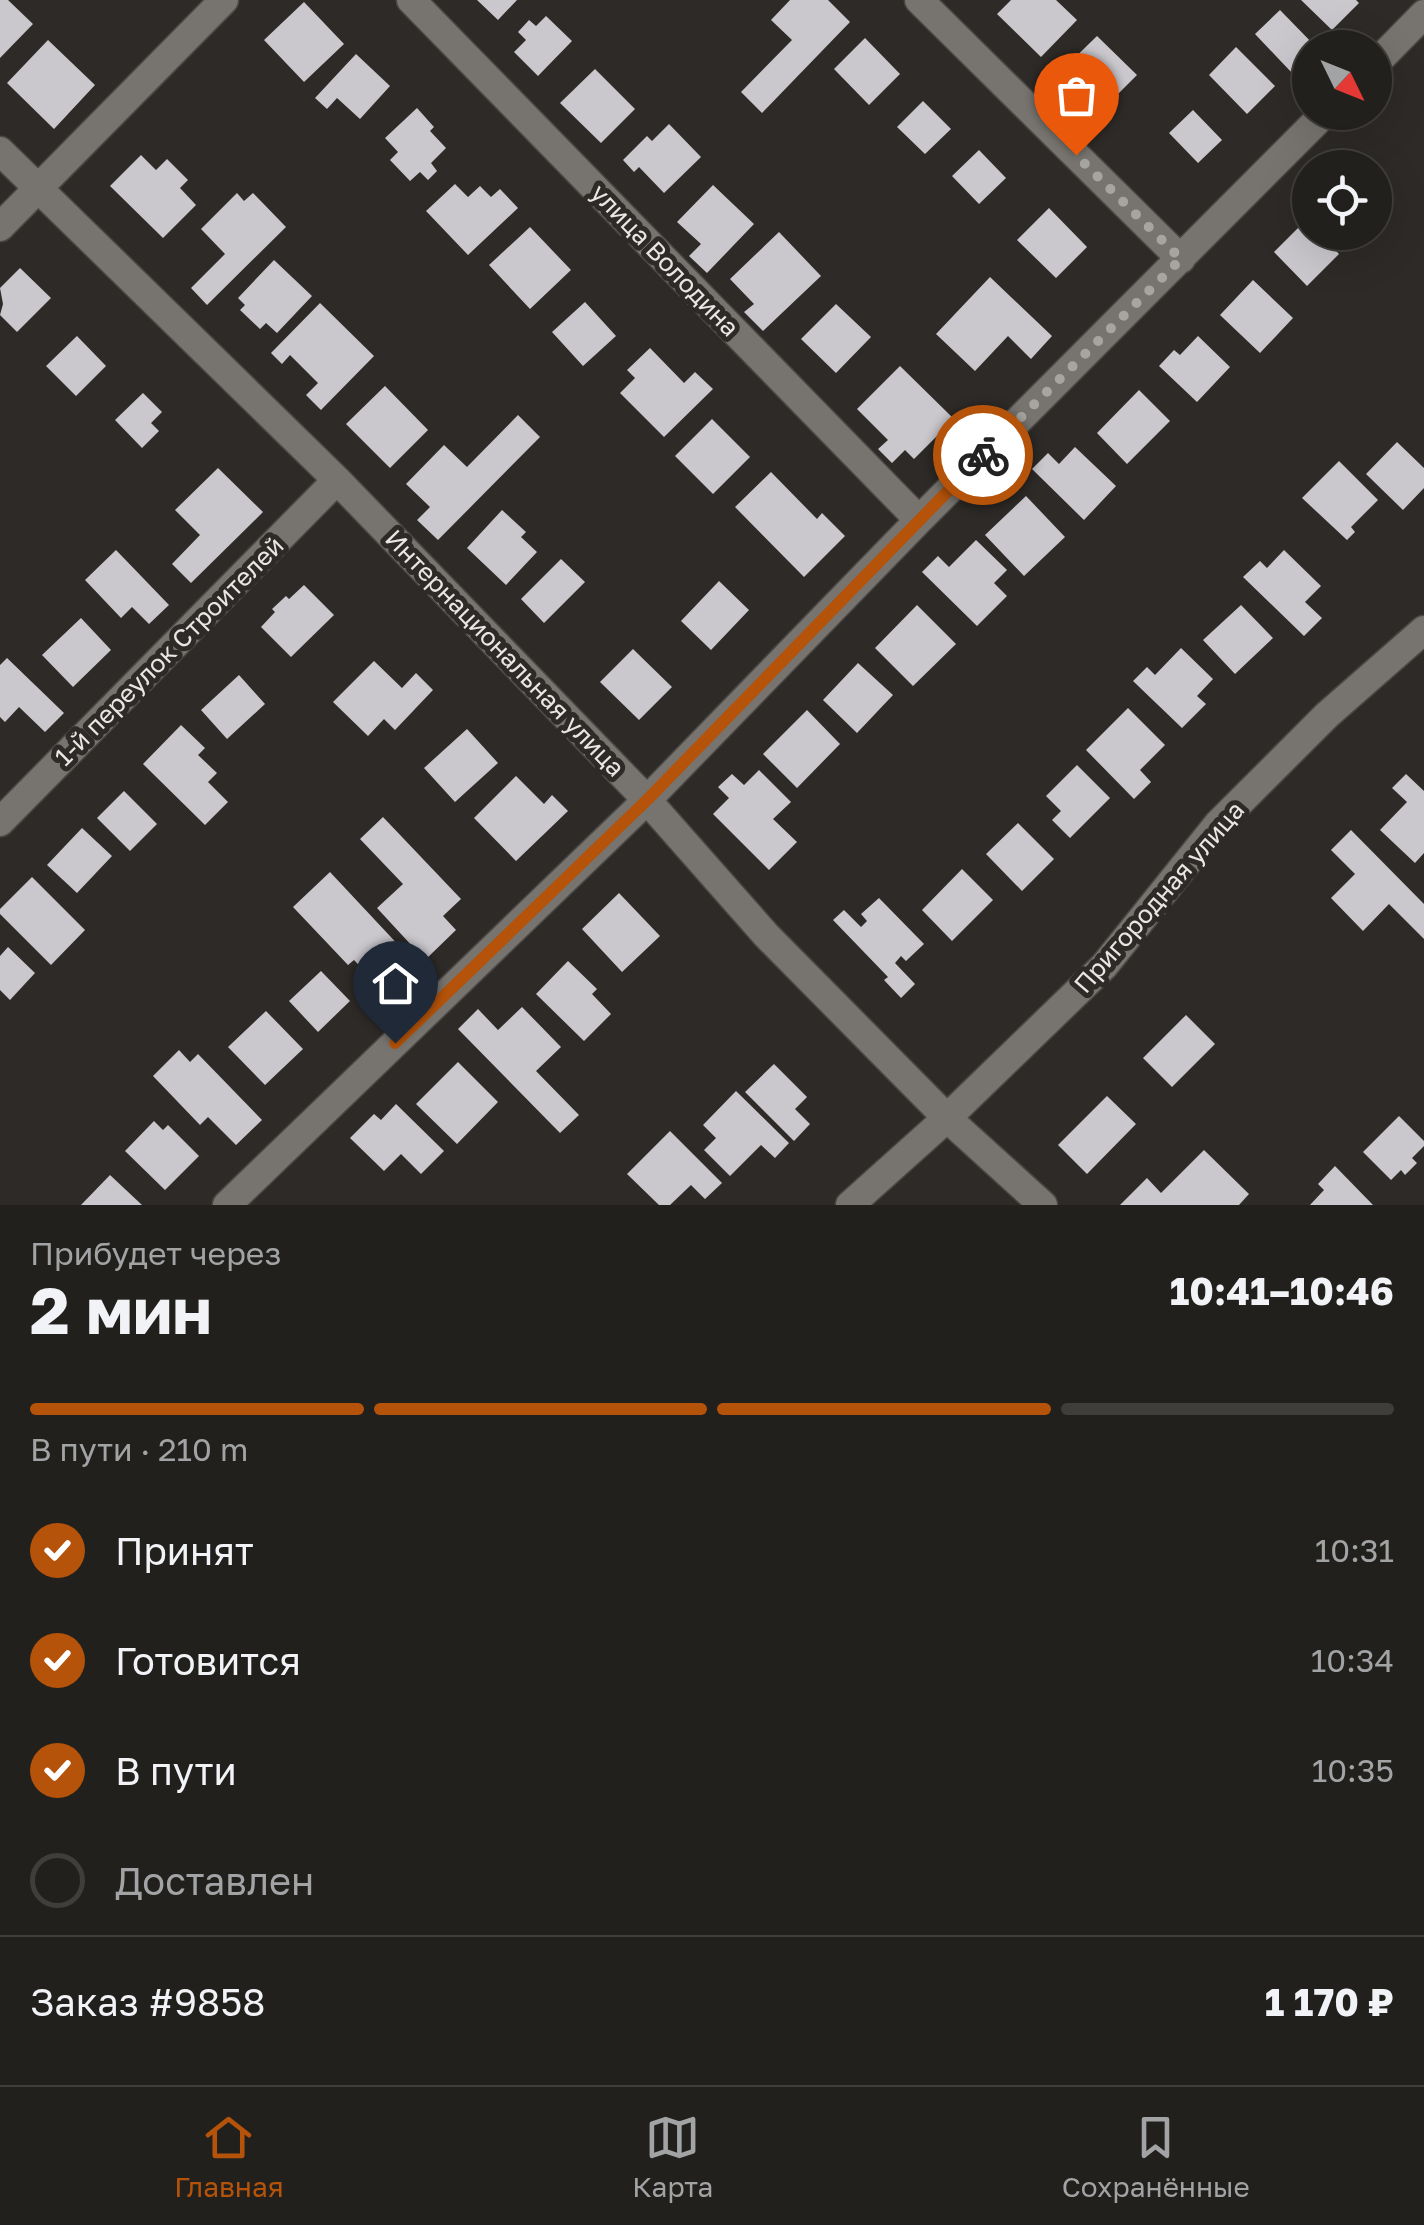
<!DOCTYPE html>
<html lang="ru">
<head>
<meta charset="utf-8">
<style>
	body { margin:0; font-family:"Golos Text",sans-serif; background:#2e2d2a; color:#f1f3f6; height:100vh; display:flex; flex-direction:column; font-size:38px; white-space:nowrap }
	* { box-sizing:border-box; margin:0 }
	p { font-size:32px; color:#a2a3a4 }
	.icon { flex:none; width:55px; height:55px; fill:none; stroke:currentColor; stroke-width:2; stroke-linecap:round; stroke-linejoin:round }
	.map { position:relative; height:1205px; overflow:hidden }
	.panel { display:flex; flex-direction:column; background:#22201d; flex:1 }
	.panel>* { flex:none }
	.needle { width:65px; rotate:133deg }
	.buttons { position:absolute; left:1292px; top:30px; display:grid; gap:20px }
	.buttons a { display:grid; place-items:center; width:100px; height:100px; border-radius:50%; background:#22201d; box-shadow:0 10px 40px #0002,0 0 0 2px #3f3e3b; font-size:50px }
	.pin { position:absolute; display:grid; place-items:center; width:85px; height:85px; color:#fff; margin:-102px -42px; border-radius:50% 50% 50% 0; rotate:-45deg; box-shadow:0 0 10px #0007 }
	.pin .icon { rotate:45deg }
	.courier { position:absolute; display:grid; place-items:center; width:100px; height:100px; margin:-50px; border:8px solid #b45309; border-radius:50%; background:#fff; color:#222; box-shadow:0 2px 12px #0007 }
	.summary em { font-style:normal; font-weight:700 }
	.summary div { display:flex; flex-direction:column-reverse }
	.summary { display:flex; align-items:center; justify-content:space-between; height:170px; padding:0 30px }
	h1 { font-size:65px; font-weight:700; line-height:75px }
	.bar { display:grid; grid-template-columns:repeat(4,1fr); gap:15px 10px; align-content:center; height:120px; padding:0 30px }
	.bar i { height:12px; border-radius:8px; background:#3f3e3b }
	.bar .active { background:#b45309 }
	.bar p { grid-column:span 4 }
	.line { display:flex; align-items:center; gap:25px; padding:0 30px; border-top:2px solid #3f3e3b }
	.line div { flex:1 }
	ol { padding:0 30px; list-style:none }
	li { display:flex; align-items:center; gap:30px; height:110px }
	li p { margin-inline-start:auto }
	li .icon { padding:10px; border-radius:50%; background:#b45309; color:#fff; stroke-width:4 }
	li:last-child { color:#a2a3a4 }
	li i { width:55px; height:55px; border:5px solid #3f3e3b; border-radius:50% }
	.tabs { display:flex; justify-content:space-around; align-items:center; height:140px; border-top:2px solid #3f3e3b; background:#22201d; font-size:28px; color:#a2a3a4 }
	.tabs a { display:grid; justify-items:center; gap:5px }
	.tabs .active { color:#b45309 }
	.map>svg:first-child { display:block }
</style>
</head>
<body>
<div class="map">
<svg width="1424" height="1205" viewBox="0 0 1424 1205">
	<rect width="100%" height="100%" fill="#2d2a27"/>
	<path fill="#cac8cd" d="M 0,0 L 8,0 L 33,24 L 0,58 Z
		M 477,0 L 517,0 L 498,20 Z
		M 790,0 L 828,0 L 850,22 L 762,113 L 741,92 L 792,40 L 771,20 Z
		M 1011,0 L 1056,0 L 1077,20 L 1041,57 L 997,14 Z
		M 1301,0 L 1356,0 L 1359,3 L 1332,30 Z
		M 304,2 L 344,44 L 304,82 L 264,40 Z
		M 1280,10 L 1317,48 L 1310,48 L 1310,55 L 1292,73 L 1255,34 Z
		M 546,16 L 572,41 L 538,76 L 514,52 L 526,40 L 518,32 L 529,20 L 536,26 Z
		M 1097,36 L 1137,75 L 1098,114 L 1058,74 Z
		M 865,38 L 900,74 L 869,105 L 834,69 Z
		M 48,40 L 95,85 L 54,129 L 7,83 Z
		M 1236,47 L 1275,86 L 1247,114 L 1209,75 Z
		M 356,54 L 390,86 L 360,119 L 337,98 L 327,109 L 315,98 Z
		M 595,69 L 635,109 L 601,143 L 560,103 Z
		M 923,101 L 951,129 L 925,154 L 897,127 Z
		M 417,108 L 434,127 L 430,131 L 446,148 L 431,163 L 437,171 L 428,180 L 420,172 L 410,181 L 390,160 L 398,152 L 385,138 Z
		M 1193,110 L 1222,140 L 1198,163 L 1169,133 Z
		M 669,124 L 701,157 L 664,193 L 639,167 L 634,172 L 623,160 L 647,136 L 652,141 Z
		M 979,150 L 1006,178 L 979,204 L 952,176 Z
		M 141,155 L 156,170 L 167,159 L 188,180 L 180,188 L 196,205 L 163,238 L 110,186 Z
		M 455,184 L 468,197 L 480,186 L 491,197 L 500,189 L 518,208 L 468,255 L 426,211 Z
		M 713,185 L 754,224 L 707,273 L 689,256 L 701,244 L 677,222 Z
		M 1375,188 L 1392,205 L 1375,221 Z
		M 237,193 L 244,201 L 253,193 L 286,227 L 207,305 L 191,288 L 225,254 L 201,229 Z
		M 1049,208 L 1087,247 L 1056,278 L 1017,240 Z
		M 1306,220 L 1310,232 L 1318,232 L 1339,254 L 1307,286 L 1274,252 Z
		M 530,227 L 571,270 L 530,309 L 489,265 Z
		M 779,232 L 821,276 L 763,331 L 744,312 L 754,304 L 730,279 Z
		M 274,260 L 312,296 L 277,333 L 266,323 L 260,329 L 240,310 L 245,305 L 238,298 Z
		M 20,268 L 51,298 L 17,332 L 0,315 L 3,304 L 0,288 Z
		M 990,277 L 1052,336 L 1031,359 L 1008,336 L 975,371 L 936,334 Z
		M 1253,280 L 1293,318 L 1260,353 L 1220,315 Z
		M 585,302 L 616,336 L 583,366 L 552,332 Z
		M 320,303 L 374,356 L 321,410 L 306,395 L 318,383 L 290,355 L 282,364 L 271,353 Z
		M 836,304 L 871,337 L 836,373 L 801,339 Z
		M 77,336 L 106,366 L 76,396 L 46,366 Z
		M 1198,336 L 1230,367 L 1197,402 L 1159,366 L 1174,350 L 1180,355 Z
		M 650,348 L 684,383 L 695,372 L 713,389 L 664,437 L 620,393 L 635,378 L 627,370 Z
		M 900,366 L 954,419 L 914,459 L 905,450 L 892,463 L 878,449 L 888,440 L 857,409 Z
		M 385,386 L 428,430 L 390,468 L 346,424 Z
		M 1139,390 L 1170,421 L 1127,464 L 1097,433 Z
		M 143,393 L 162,412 L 151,423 L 159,431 L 142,448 L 115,420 Z
		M 518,415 L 540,437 L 438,540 L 417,520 L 430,507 L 406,484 L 444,445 L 467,467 Z
		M 712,419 L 750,457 L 713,494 L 675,456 Z
		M 1397,442 L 1424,468 L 1424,488 L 1403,510 L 1366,474 Z
		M 1075,447 L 1116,486 L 1084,520 L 1032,469 L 1048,453 L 1059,464 Z
		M 1339,461 L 1378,500 L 1351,527 L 1355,532 L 1347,540 L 1302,498 Z
		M 218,468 L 263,512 L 191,583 L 172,564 L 200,535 L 175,510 Z
		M 771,472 L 817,519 L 822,513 L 845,536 L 804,577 L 735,507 Z
		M 1026,496 L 1065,537 L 1024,576 L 985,535 Z
		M 502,510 L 526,532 L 521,537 L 537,552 L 506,585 L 467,548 Z
		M 976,540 L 1007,570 L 994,583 L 1007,596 L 977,626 L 922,572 L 938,556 L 949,567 Z
		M 116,550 L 169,605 L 149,624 L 132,607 L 121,618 L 85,580 Z
		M 1284,550 L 1321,586 L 1305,602 L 1322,618 L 1304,636 L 1243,577 L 1260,561 L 1267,568 Z
		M 561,559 L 585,582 L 544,623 L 521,599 Z
		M 719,581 L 749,610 L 711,650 L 681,621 Z
		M 304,585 L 334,615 L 291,657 L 261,627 L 275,612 L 272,609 L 286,596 L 289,599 Z
		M 917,605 L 956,644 L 913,686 L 875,648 Z
		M 1241,605 L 1273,638 L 1235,674 L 1203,640 Z
		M 81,618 L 111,650 L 73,687 L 42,655 Z
		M 1181,648 L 1213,679 L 1197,696 L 1206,704 L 1182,728 L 1133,681 L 1147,667 L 1155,675 Z
		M 633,649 L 672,687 L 639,720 L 600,682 Z
		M 7,658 L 64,713 L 45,732 L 19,707 L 5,722 L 0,717 L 0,665 Z
		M 374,661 L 402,688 L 416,673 L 433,690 L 395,730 L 384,719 L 368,736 L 333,702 Z
		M 858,663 L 893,695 L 857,733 L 823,700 Z
		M 239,675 L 265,704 L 227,739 L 201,710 Z
		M 1128,708 L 1165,745 L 1140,770 L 1151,782 L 1134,799 L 1086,750 Z
		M 807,710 L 840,744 L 797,788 L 763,754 Z
		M 181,725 L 205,748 L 198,755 L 217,773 L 208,782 L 228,802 L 205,825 L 143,764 Z
		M 467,729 L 498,763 L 455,802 L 424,768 Z
		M 1077,765 L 1110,798 L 1070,838 L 1052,820 L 1061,811 L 1046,796 Z
		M 759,770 L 791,802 L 773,819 L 797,842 L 769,870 L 713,814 L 729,798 L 718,787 L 732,774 L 744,785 Z
		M 1406,774 L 1424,791 L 1424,853 L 1415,863 L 1380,830 L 1407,802 L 1392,788 Z
		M 516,776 L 544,804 L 552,795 L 568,811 L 516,861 L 474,818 Z
		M 124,791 L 157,824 L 130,851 L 97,818 Z
		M 383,817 L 461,899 L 443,916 L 456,930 L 425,960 L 377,908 L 403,884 L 360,839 Z
		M 1018,823 L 1054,859 L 1022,891 L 986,854 Z
		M 82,828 L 112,856 L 77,893 L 47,865 Z
		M 1351,830 L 1424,904 L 1424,939 L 1389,904 L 1363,931 L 1331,898 L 1355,874 L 1331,850 Z
		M 962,869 L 993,900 L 952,941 L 922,910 Z
		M 330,872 L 418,966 L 387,995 L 354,960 L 348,965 L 293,907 Z
		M 32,877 L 85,930 L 51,965 L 0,914 L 0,909 Z
		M 619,893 L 660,936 L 622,972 L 582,929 Z
		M 879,898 L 924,944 L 906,961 L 901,956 L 895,963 L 915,984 L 901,998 L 884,980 L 888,977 L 833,920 L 844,910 L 861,927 L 867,921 L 861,914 Z
		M 8,947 L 35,973 L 10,1000 L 0,990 L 0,956 Z
		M 568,961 L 597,989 L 592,994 L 611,1014 L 584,1041 L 536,994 Z
		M 321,971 L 350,1001 L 318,1032 L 289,1001 Z
		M 522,1007 L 561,1047 L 536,1071 L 579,1115 L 560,1133 L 458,1029 L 478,1009 L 498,1030 Z
		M 266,1011 L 303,1049 L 265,1085 L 228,1047 Z
		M 1186,1015 L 1215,1044 L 1172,1087 L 1143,1058 Z
		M 179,1050 L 190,1062 L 198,1054 L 262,1120 L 236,1145 L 208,1117 L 200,1125 L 153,1076 Z
		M 458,1062 L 498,1102 L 457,1144 L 416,1104 Z
		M 774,1064 L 807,1097 L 795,1109 L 810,1124 L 794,1141 L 745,1092 Z
		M 736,1091 L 789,1143 L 775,1158 L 761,1145 L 730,1176 L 704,1150 L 716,1138 L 703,1125 Z
		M 1107,1096 L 1136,1124 L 1087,1174 L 1058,1145 Z
		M 396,1104 L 444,1151 L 421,1174 L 401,1154 L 384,1171 L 350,1138 L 374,1114 L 381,1120 Z
		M 1399,1116 L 1424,1141 L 1424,1146 L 1412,1158 L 1417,1163 L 1405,1175 L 1401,1170 L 1391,1180 L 1363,1152 Z
		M 154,1121 L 163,1130 L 168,1125 L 199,1156 L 165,1190 L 125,1151 Z
		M 670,1131 L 722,1183 L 705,1199 L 691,1185 L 670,1205 L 659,1205 L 627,1174 Z
		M 1204,1150 L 1249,1194 L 1239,1205 L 1120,1205 L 1147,1178 L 1161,1193 Z
		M 1335,1166 L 1373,1205 L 1310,1205 L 1324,1190 L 1318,1184 Z
		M 110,1175 L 142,1205 L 81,1205 Z"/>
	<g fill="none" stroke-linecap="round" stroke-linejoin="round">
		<g stroke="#494643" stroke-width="31">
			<path id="minor" d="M 411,0 L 919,520
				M 919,0 L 1181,259
				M 1375,64 L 1424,14
				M 0,151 L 337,480 L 647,800 L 766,935 L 947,1118 L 1043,1205
				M 0,227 L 224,0
				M 0,822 L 337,480
				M 227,1205 L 647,800 L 919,520 L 1326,112
				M 850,1205 L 947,1118 L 1104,966 L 1218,824 L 1327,715 L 1424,630"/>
		</g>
		<use href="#minor" stroke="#77746f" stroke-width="28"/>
	</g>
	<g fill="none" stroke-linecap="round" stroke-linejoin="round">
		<path stroke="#a7a5a2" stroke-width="10" stroke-dasharray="0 18" d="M 983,455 L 1181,259 L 1076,155"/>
		<path stroke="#b45309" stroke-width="12" d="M 395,1043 L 647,800 L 983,455"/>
	</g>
	<g text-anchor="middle" stroke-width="10" stroke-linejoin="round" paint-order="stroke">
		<g font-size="25" fill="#e9e7e4" stroke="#2d2a27">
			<text transform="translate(665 260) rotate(46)" y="9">улица Володина</text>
			<text transform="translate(169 651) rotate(-45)" y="9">1-й переулок Строителей</text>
			<text transform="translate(505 653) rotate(46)" y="9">Интернациональная улица</text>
			<text transform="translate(1159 897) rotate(-49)" y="9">Пригородная улица</text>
		</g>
	</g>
</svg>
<div class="buttons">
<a><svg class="needle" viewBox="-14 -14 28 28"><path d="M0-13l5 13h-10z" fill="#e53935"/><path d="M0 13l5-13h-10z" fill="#a2a3a4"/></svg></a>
<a><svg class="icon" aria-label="locate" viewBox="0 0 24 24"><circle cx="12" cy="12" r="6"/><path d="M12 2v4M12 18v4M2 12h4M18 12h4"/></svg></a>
</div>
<div class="pin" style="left:1076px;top:155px;background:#ea580c"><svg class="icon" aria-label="bag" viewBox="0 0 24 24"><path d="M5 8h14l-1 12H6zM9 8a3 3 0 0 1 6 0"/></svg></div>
<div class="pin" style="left:395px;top:1043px;background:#1f2937"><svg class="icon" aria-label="home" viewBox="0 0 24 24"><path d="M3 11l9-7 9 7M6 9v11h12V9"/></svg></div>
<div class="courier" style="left:983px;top:455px"><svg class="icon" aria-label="bike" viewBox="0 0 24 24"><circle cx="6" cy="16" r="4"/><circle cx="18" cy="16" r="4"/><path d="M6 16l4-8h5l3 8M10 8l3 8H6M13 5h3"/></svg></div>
</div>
<section class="panel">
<div class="summary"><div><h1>2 мин</h1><p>Прибудет через</p></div><em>10:41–10:46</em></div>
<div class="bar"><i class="active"></i><i class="active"></i><i class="active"></i><i></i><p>В пути · 210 m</p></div>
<ol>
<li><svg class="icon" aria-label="check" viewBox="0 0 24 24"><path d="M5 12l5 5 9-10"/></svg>Принят<p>10:31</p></li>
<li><svg class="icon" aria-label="check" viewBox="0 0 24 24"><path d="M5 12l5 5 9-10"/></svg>Готовится<p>10:34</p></li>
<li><svg class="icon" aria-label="check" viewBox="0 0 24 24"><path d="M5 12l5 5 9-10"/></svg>В пути<p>10:35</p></li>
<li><i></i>Доставлен</li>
</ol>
<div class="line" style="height:130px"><div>Заказ #9858</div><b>1 170 ₽</b></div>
</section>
<nav class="tabs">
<a class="active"><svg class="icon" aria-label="home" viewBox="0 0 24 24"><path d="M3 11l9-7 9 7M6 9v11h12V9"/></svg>Главная</a>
<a><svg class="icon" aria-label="map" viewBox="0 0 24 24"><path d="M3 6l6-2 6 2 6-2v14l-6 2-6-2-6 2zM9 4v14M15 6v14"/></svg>Карта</a>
<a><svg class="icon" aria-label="saved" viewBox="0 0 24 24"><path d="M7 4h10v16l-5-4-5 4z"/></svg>Сохранённые</a>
</nav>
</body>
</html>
